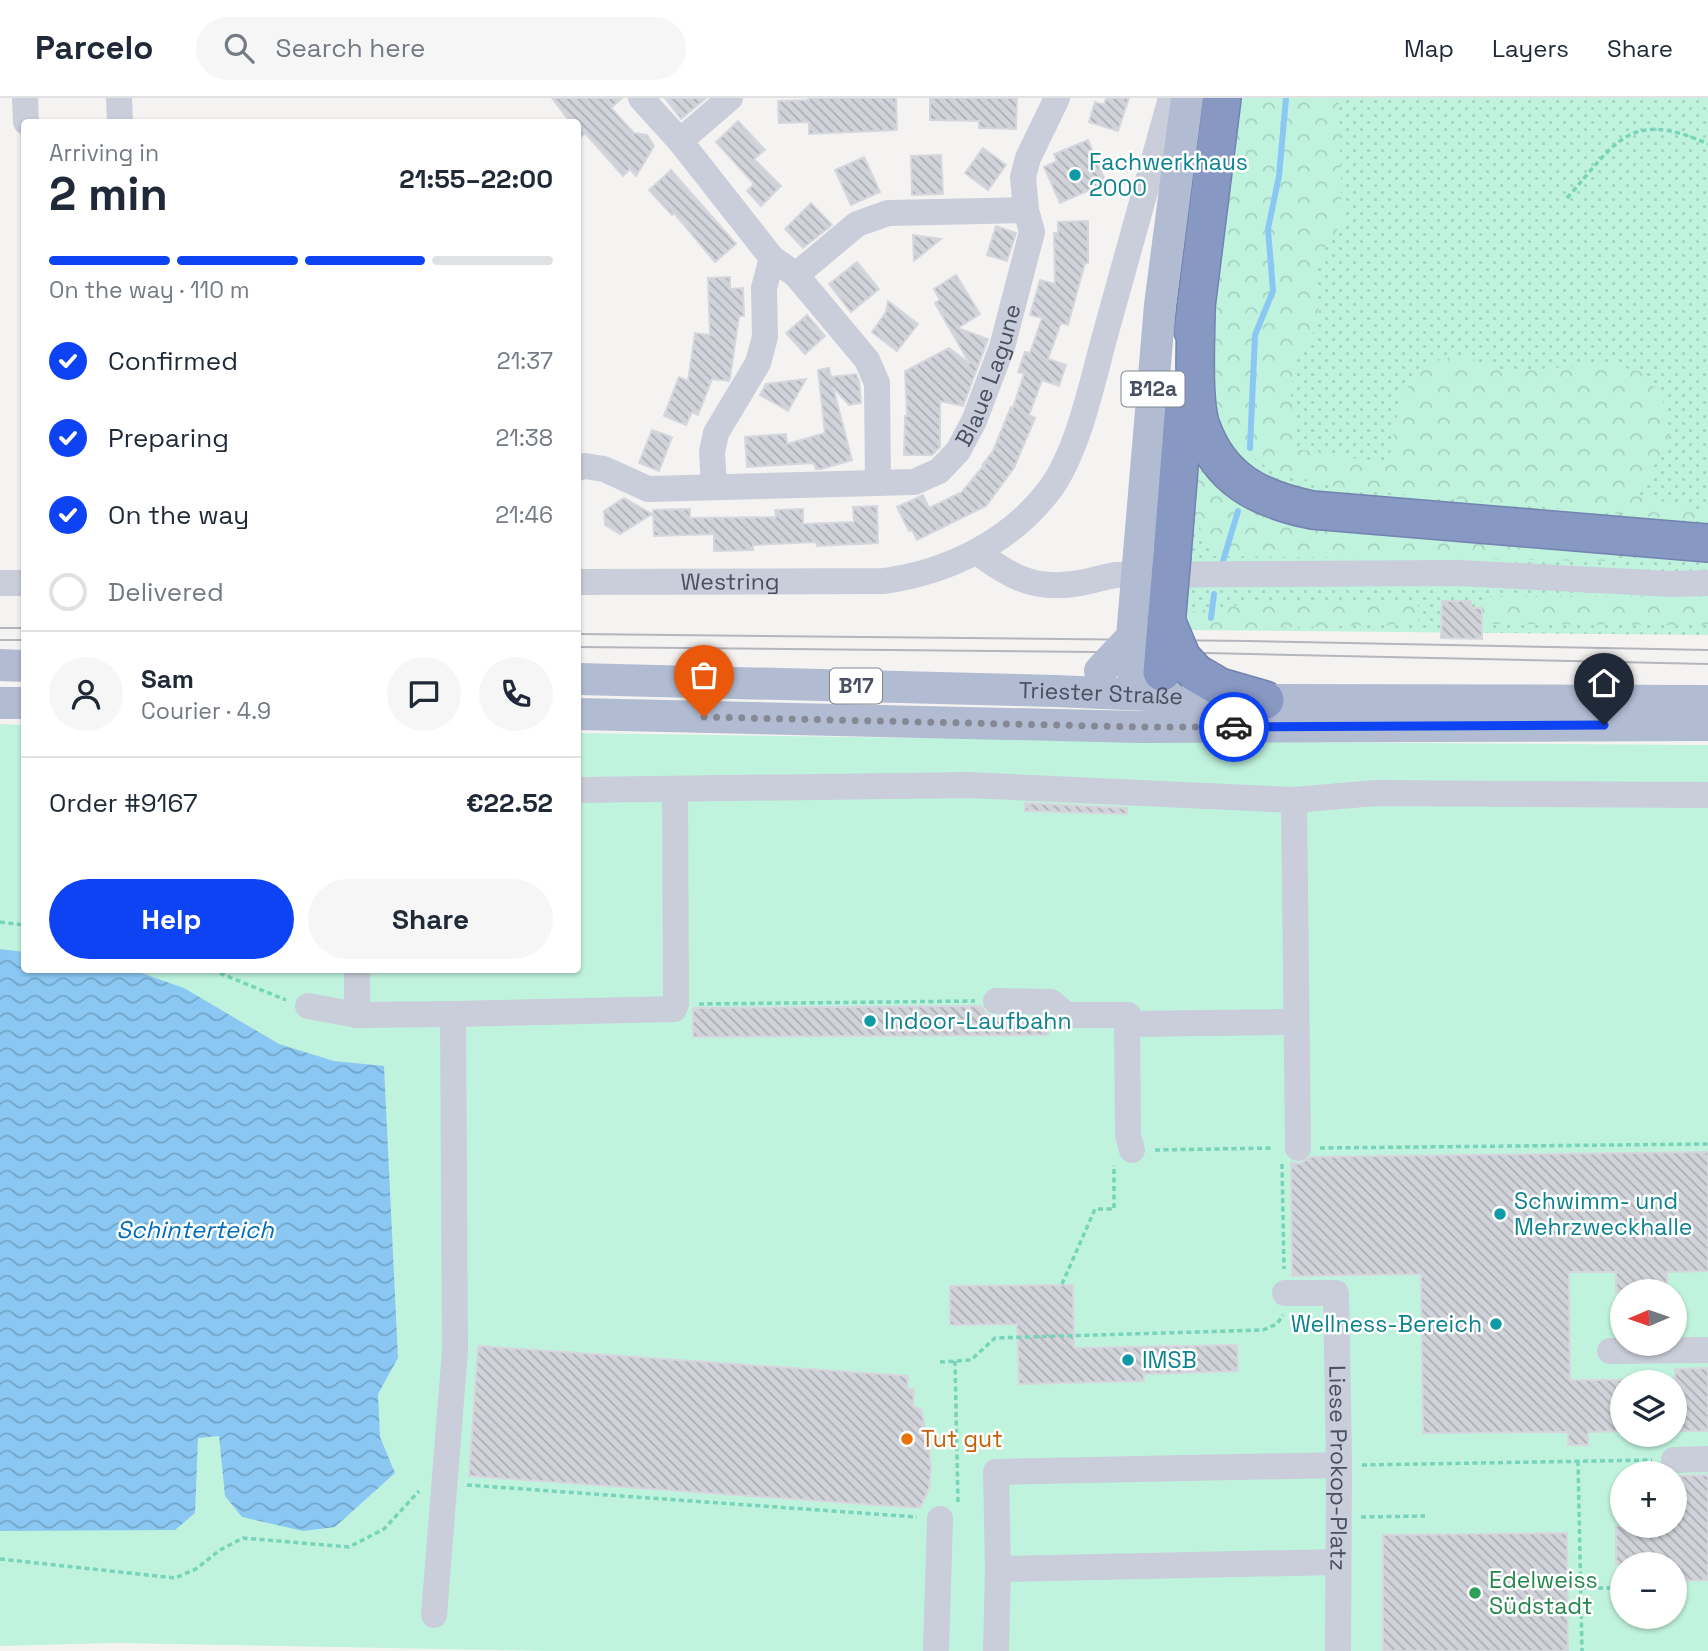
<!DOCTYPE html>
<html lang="en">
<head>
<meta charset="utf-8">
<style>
	body { margin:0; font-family:"Space Grotesk",sans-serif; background:#f6f6f7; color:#1f2937; height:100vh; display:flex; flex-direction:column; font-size:26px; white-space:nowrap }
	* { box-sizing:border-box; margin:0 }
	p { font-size:23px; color:#747a83 }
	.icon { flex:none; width:38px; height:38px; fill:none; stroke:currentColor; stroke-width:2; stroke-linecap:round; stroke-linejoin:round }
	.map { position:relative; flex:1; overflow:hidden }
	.details { position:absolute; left:21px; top:21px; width:560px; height:854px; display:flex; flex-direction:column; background:#fff; border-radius:7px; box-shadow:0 2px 5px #0004 }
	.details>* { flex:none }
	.needle { width:46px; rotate:268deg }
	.buttons { position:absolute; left:1610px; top:1181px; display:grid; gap:14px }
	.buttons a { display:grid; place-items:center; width:77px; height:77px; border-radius:50%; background:#fff; box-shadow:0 2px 5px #0004; font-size:35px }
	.pin { position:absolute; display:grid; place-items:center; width:60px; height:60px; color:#fff; margin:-72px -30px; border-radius:50% 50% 50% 0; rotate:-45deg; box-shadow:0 0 7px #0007 }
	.pin .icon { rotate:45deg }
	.courier { position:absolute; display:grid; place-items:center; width:70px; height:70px; margin:-35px; border:5px solid #0e43f3; border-radius:50%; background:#fff; color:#222; box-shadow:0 2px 9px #0007 }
	.headline em { font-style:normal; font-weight:800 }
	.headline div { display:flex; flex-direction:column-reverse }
	.headline { display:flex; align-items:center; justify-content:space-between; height:119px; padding:0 28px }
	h1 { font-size:46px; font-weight:800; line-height:52px }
	.bar { display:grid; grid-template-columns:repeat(4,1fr); gap:10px 7px; align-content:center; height:84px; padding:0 28px }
	.bar i { height:9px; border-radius:5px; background:#e0e1e3 }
	.bar .current { background:#0e43f3 }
	.bar p { grid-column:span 4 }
	.line { display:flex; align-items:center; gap:18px; padding:0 28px; border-top:2px solid #e0e1e3 }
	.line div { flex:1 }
	.round { display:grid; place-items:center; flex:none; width:74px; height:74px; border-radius:37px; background:#f6f6f7 }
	ol { padding:0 28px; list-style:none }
	li { display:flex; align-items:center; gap:21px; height:77px }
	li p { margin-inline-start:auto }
	li .icon { padding:7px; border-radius:50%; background:#0e43f3; color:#fff; stroke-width:4 }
	li:last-child { color:#747a83 }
	li i { width:38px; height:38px; border:4px solid #e0e1e3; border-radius:50% }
	.action { display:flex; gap:14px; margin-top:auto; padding:14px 28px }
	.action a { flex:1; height:80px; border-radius:42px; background:#0e43f3; color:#fff; font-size:28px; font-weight:800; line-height:80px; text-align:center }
	.action a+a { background:#f6f6f7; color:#1f2937 }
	header { display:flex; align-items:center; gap:42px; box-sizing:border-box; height:98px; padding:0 35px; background:#fff; border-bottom:2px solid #e0e1e3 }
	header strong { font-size:33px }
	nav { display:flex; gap:38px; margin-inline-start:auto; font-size:24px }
	.search { width:490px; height:63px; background:#f6f6f7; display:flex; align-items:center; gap:18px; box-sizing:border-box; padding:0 24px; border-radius:38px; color:#747a83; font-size:26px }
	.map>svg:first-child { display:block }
</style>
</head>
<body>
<header>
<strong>Parcelo</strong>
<div class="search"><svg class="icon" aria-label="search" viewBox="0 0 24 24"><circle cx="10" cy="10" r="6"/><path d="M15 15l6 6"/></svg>Search here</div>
<nav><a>Map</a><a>Layers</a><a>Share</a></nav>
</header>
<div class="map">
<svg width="1708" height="1553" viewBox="0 0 1708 1553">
	<defs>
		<pattern id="grass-dots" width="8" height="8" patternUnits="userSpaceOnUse" patternTransform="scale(1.75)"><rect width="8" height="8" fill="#c0f3de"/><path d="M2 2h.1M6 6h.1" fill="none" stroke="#a6d2c1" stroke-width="1.8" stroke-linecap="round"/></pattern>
		<pattern id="forest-crowns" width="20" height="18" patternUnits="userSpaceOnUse" patternTransform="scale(1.75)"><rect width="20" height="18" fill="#c0f3de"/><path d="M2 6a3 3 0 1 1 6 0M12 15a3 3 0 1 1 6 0" fill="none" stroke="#a6d2c1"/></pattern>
		<pattern id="water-waves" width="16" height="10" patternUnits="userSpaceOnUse" patternTransform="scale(1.75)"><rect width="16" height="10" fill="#8ac8f3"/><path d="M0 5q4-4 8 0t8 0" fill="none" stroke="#73a5c8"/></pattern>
		<pattern id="building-back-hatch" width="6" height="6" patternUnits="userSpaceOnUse" patternTransform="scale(1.75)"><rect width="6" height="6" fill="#d1d3da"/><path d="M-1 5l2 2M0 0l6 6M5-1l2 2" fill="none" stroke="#acaeb4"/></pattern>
	</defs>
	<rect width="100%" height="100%" fill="#f5f3f2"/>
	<path fill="url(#grass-dots)" d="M 1238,0 L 1708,0 L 1708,537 L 1184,532 L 1193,348 Z"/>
	<path fill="url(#forest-crowns)" d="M 1238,0 L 1339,0 L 1342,125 L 1322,153 L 1315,182 L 1319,216 L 1310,244 L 1294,266 L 1291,297 L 1297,351 L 1388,366 L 1401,299 L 1425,264 L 1463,257 L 1503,274 L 1605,266 L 1644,274 L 1663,303 L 1670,337 L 1639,398 L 1708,414 L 1708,424 L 1346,391 L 1273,374 L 1221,334 L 1204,282 Z
		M 1192,366 L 1247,415 L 1335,435 L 1614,453 L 1612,463 L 1212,458 L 1189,404 Z
		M 1483,498 L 1708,498 L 1708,527 L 1482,526 Z
		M 1262,504 L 1418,504 L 1418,526 L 1184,532 L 1182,515 Z"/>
	<path fill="#c0f3de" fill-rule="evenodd" d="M 0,626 L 24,627 L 24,872 L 578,872 L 578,635 L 1134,643 L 1708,647 L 1708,1553 L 549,1553 L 115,1545 L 0,1548 ZM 1622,1194 L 1675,1194 L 1675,1246 L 1622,1246 ZM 1622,1284 L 1675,1284 L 1675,1337 L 1622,1337 ZM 1622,1376 L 1675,1376 L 1675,1428 L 1622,1428 ZM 1622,1466 L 1675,1466 L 1675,1519 L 1622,1519 Z"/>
	<path fill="url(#water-waves)" d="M 0,851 L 24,854 L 24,872 L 133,872 L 184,890 L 279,946 L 334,963 L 384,968 L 398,1260 L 378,1296 L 380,1339 L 395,1375 L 335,1429 L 303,1433 L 242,1419 L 225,1398 L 219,1338 L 198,1340 L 195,1415 L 175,1432 L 0,1433 Z"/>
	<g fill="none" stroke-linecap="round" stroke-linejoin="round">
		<path stroke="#8ac8f3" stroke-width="6" d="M 1250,350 L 1255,237 L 1273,193 L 1268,131 L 1279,78 L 1286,0
			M 1223,463 L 1238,413
			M 1211,520 L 1214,496"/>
	</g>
	<path fill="url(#building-back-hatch)" stroke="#d6d7de" stroke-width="2" d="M 552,0 L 622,0 L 611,10 L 634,35 L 647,37 L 654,48 L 636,78 L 630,71 L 623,78 L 585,35 L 581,39 L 578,34 L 578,24 L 570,24 Z
		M 665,0 L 706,0 L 681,21 Z
		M 808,0 L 896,0 L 897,32 L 809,36 L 809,24 L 779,25 L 778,3 L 809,2 Z
		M 930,0 L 1017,0 L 1016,31 L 979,30 L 979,23 L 930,22 Z
		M 1106,0 L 1129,0 L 1118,33 L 1089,24 L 1095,4 L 1104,7 Z
		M 738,23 L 765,52 L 754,61 L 781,88 L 761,108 L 747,93 L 754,86 L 716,44 Z
		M 1088,42 L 1106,85 L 1060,105 L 1044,69 L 1057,63 L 1054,56 Z
		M 983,50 L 1006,67 L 988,92 L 965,75 Z
		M 941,57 L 943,96 L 912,97 L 911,58 Z
		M 864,59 L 880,94 L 851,107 L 835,72 Z
		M 671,72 L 736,146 L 715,164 L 674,115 L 672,117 L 649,92 Z
		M 811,105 L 832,127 L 803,150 L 785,131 Z
		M 1088,123 L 1088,165 L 1085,165 L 1068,227 L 1061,225 L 1048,261 L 1066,267 L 1059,288 L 1042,282 L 1029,317 L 1035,320 L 1014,370 L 986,408 L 917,442 L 912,432 L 909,433 L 897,409 L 923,397 L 929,410 L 962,394 L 985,366 L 983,366 L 993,353 L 1011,309 L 1013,310 L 1024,276 L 1018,274 L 1025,254 L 1030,255 L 1042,220 L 1030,217 L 1040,182 L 1055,186 L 1054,135 L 1058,135 L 1058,124 Z
		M 996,128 L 1016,135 L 1007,163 L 987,157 Z
		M 913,137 L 941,141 L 914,163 Z
		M 857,164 L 879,191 L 851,214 L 829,186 Z
		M 956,177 L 980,216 L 958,230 L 988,241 L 987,244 L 963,308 L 940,303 L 940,349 L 932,357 L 904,357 L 905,318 L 907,318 L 905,273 L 949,250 L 970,266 L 935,205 L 940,202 L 934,191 Z
		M 730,179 L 730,191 L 743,190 L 744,218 L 739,218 L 730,280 L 729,283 L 712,281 L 698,317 L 692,314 L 686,327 L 664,318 L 679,279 L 688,283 L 695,235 L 710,237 L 708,180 Z
		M 888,203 L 918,226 L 897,253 L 872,234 L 886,214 Z
		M 807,217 L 825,238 L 805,256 L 786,235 Z
		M 829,270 L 831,279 L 856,276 L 859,283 L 861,305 L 849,307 L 833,289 L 852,362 L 821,371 L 816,371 L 814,365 L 747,369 L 745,339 L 786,336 L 787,346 L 825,335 L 818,272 Z
		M 806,281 L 788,313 L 760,297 L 766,286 Z
		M 652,332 L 672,339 L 659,373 L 639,365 Z
		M 624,400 L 652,416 L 620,436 L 605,427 L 604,413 Z
		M 877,408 L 878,445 L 817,448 L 816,444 L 753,447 L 753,452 L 714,453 L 714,436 L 654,438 L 653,412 L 690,411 L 690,420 L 776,419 L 775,412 L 803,411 L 803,426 L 854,424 L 853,409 Z
		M 1442,503 L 1471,503 L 1471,510 L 1482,510 L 1482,541 L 1441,540 Z
		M 1025,705 L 1127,710 L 1127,716 L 1025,713 Z
		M 981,908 L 987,916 L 995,919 L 1045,920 L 1048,922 L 1048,937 L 693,939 L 693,910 Z
		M 1708,1054 L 1708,1173 L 1667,1174 L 1667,1194 L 1616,1194 L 1616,1174 L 1569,1174 L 1570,1282 L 1622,1282 L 1622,1333 L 1588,1334 L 1588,1347 L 1568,1347 L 1568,1334 L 1423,1335 L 1421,1176 L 1292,1178 L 1291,1064 L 1299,1066 L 1311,1059 Z
		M 1073,1187 L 1074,1250 L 1237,1247 L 1238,1273 L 1144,1276 L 1144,1283 L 1019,1286 L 1017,1226 L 950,1227 L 950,1188 Z
		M 478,1248 L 908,1278 L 907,1291 L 914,1291 L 913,1309 L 921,1311 L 927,1337 L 931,1368 L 929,1391 L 920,1410 L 469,1378 Z
		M 1708,1270 L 1708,1333 L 1675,1333 L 1675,1271 Z
		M 1708,1377 L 1708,1482 L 1675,1483 L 1675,1466 L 1616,1466 L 1616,1428 L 1675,1428 L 1675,1378 Z
		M 1567,1435 L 1568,1553 L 1383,1553 L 1383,1437 Z"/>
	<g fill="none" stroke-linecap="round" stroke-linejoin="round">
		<g stroke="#7283b0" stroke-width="40">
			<path id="highway" d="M 1196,208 C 1196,239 1192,302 1201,328 C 1220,382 1259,401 1312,412 L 1708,445
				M 1193,233 L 1222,0
				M 1172,457 L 1185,294
				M 1196,575 L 1220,589 L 1265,602"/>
		</g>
		<path stroke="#75d4b9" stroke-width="3.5" stroke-dasharray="5 3.5" stroke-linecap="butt" d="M 1567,100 C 1616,45 1629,10 1708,46
			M 0,824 L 24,827
			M 212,872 L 286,902
			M 699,906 L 975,903
			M 1320,1050 L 1708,1046
			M 1155,1052 L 1274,1050
			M 1282,1066 L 1284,1171
			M 1062,1186 L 1095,1111 L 1114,1111 L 1114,1067
			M 955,1263 L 958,1406
			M 940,1264 L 971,1262 L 995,1240 L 1263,1232 L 1277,1226 L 1283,1217
			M 1578,1363 L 1582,1553
			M 1362,1367 L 1652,1362
			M 467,1387 L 917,1419
			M 1361,1419 L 1425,1418
			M 0,1461 L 175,1480 L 196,1471 L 220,1452 L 243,1440 L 349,1449 L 384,1431 L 419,1393
			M 1581,1490 L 1622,1490"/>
		<g stroke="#c9ceda" stroke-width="26">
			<path d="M 25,0 L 26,24"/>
			<path d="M 119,0 L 120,24"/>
			<path d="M 641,0 L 680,43 L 730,0"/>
			<path d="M 680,43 L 772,160 L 796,177 L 867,262 L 877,285 L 878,385"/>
			<path d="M 796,177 L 857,126 L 888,115 L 1026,112"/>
			<path id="s1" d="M 578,370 L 585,368 L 604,371 L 648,391 L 914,384 L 939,373 L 958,353 L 974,323 L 1002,249 L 1032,134 L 1026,112 L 1023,79 L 1028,60 L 1057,0"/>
			<path d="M 714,389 L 712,354 L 716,335 L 758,265 L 765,239 L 764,190 L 772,160"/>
			<path d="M 977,454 C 1013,481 1039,494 1085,484 C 1096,482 1106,478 1117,477 L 1460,475 L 1671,486 L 1708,485"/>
			<path id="s2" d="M 578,484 L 884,483 C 948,474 1011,444 1051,390 C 1078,352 1092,286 1104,241 C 1126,161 1149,80 1171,0"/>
			<path d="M 0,485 L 24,485"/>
			<path d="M 578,692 L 968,687 L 1294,702 L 1298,1050"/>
			<path d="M 1294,702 L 1376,695 L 1708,697"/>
			<path d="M 357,872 L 357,917 L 453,916 L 455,1252 L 434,1517"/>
			<path d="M 996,903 L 1051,904 L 1067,917 L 1128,917 L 1128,927"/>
			<path d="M 308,908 L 357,917"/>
			<path d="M 453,916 L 674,911 L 676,906 L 675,691"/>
			<path d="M 1132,1052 L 1128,1037 L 1127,926 L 1296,924"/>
			<path id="s3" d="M 1285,1195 L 1336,1195 L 1339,1367 L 1338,1553"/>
			<path d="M 1610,1253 L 1708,1252"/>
			<path d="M 1674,1362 L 1708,1361"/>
			<path d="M 998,1471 L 996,1374 L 1339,1367"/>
			<path d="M 936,1553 L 940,1421"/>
			<path d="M 996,1553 L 998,1471 L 1338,1464"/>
		</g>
		<g stroke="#b1bbd2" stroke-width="32">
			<path d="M 1139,455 L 1160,207 L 1187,0"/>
			<path d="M 0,567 L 24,568"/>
			<path id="s4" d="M 578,581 L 1056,593 L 1265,602 L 1708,603"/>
			<path d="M 0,605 L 24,605"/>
			<path d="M 578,616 L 1141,629 L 1708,627"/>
		</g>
		<use href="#highway" stroke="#8798c3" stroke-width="37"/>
		<path stroke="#b4b6bd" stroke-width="2" d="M 0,530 L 24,530
			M 578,536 L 1248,543 L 1708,552
			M 0,542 L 24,542
			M 578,549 L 1207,555 L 1708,566"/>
		<g stroke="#7283b0" stroke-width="40" stroke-linecap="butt">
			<path id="highway-bridge" d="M 1166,522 L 1182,560 L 1196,575
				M 1162,574 L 1172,457"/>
		</g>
		<path stroke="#b1bbd2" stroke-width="32" d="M 1100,573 L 1132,539
			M 1133,574 L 1132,539 L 1139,455"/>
		<use href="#highway-bridge" stroke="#8798c3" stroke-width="37"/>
	</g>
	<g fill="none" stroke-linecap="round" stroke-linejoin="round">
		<path stroke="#858994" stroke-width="7" stroke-dasharray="0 12.6" d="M 704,619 L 1141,629 L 1234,629"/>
		<path stroke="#0e43f3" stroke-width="9" d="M 1234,629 L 1604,627"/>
	</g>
	<g fill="#0f9aa8" stroke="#fff" stroke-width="2.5">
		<circle cx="1075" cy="77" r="7"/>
		<circle cx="870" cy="923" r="7"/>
		<circle cx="1500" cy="1116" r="7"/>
		<circle cx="1496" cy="1226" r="7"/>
		<circle cx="1128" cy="1262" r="7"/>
	</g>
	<circle fill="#e8710a" stroke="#fff" stroke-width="2.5" cx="907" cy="1341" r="7"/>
	<circle fill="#2e9e5b" stroke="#fff" stroke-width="2.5" cx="1475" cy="1495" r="7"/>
	<g text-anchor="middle" stroke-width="5" stroke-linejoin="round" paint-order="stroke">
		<g fill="#fff" stroke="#7f8491" stroke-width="2">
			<rect x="1121.5" y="273.5" width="63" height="35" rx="5"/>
			<rect x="830" y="570.5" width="52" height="35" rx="5"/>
		</g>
		<g font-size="21" font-weight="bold" fill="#485062">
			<text x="1153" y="298">B12a</text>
			<text x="856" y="595">B17</text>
		</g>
		<g font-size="23" fill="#0d838f" stroke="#fff" text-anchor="start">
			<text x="1089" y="72">Fachwerkhaus<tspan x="1089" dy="26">2000</tspan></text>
			<text x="884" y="931">Indoor-Laufbahn</text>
			<text x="1514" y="1111">Schwimm- und<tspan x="1514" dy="26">Mehrzweckhalle</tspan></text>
			<text x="1482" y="1234" text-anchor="end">Wellness-Bereich</text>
			<text x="1142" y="1270">IMSB</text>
		</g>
		<g font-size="23" fill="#485062" stroke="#fff">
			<text dy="8" stroke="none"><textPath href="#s1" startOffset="478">Blaue Lagune</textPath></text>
			<text dy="8" stroke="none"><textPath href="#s2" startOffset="152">Westring</textPath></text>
			<text dy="8" stroke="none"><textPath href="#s4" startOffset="523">Triester Straße</textPath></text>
			<text dy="8" stroke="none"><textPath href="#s3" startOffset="226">Liese Prokop-Platz</textPath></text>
		</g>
		<g font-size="23" fill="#c56008" stroke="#fff" text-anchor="start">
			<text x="921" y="1349">Tut gut</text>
		</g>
		<g font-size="23" fill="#27864d" stroke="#fff" text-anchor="start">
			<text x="1489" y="1490">Edelweiss<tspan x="1489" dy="26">Südstadt</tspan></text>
		</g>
		<g font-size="24" font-style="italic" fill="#026ebb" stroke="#fff">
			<text x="195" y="1140">Schinterteich</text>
		</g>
	</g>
</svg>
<div class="buttons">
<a><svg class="needle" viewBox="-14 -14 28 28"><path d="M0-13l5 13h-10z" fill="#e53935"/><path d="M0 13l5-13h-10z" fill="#747a83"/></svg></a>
<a><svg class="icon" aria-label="layers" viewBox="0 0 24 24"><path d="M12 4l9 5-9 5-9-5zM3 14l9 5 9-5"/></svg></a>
<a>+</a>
<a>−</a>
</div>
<div class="pin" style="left:704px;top:619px;background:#ea580c"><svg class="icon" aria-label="bag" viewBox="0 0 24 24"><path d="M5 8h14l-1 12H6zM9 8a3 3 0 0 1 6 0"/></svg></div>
<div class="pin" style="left:1604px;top:627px;background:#1f2937"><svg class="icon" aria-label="home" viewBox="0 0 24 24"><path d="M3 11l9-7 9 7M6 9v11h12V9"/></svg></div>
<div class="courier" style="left:1234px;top:629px"><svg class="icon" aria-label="car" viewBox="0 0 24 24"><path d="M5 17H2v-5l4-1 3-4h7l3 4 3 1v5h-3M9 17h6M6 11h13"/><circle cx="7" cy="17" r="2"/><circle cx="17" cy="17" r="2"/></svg></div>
<section class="details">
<div class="headline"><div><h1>2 min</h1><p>Arriving in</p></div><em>21:55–22:00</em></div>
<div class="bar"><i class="current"></i><i class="current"></i><i class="current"></i><i></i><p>On the way · 110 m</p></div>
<ol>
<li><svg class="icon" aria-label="check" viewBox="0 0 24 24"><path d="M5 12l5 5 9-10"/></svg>Confirmed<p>21:37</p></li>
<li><svg class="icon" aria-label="check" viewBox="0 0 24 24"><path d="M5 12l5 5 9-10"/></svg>Preparing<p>21:38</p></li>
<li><svg class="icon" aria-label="check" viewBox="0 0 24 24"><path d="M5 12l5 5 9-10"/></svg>On the way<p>21:46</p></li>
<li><i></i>Delivered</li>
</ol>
<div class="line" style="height:126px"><a class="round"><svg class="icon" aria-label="person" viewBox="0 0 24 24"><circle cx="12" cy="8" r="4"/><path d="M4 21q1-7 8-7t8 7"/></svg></a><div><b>Sam</b><p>Courier · 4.9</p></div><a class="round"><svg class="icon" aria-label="chat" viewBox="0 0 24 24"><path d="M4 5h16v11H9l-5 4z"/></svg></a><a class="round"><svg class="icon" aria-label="phone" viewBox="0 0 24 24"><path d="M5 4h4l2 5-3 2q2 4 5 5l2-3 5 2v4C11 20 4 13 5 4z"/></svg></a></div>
<div class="line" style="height:91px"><div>Order #9167</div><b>€22.52</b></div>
<div class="action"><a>Help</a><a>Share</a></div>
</section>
</div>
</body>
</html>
